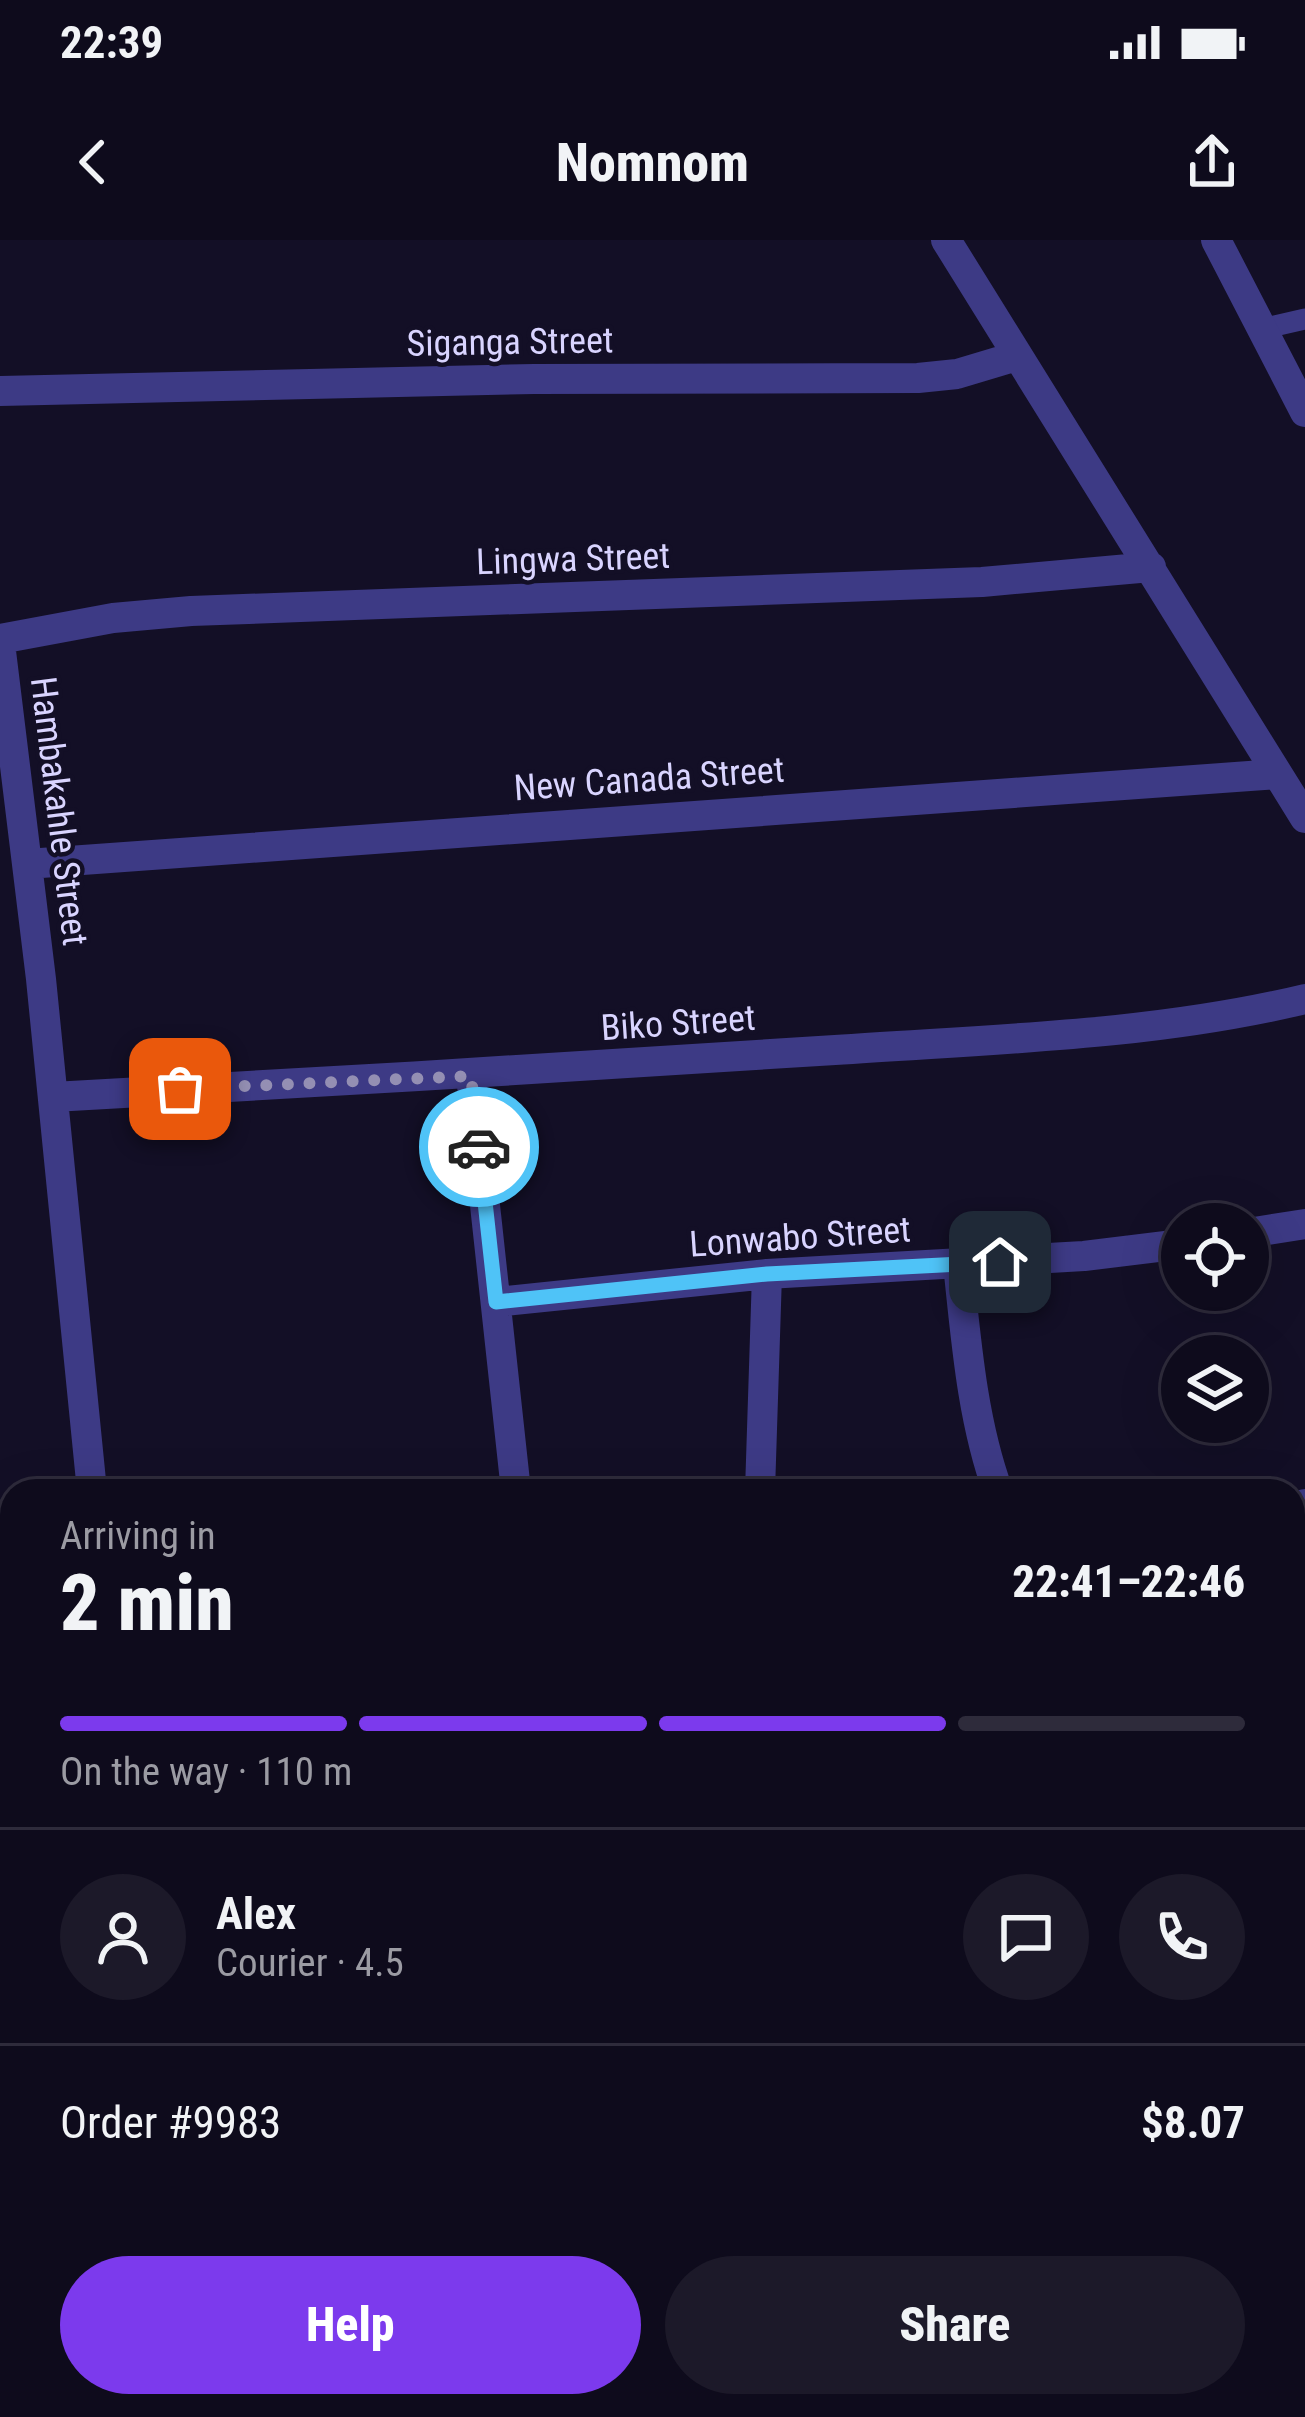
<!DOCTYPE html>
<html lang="en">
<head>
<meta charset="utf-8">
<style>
	body { margin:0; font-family:"Roboto Condensed",sans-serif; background:#1c1929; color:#f1f3f6; height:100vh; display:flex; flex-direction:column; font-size:45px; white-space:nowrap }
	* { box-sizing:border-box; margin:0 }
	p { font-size:39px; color:#9b9ba3 }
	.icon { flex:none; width:66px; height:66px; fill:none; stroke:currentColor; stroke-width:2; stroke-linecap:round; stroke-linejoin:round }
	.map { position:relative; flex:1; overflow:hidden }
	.drawer { position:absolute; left:0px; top:1239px; width:1305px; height:939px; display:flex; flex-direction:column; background:#0e0b1c; border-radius:36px 36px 0 0; box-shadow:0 12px 48px #0002,0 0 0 3px #2e2b3b }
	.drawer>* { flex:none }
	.tools { position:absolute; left:1161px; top:963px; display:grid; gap:24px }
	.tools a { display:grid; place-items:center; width:108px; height:108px; border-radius:50%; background:#0e0b1c; box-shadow:0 12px 48px #0002,0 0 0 3px #2e2b3b; font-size:60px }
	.pin { position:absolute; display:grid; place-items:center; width:102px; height:102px; color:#fff; margin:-51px; border-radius:24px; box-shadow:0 6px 18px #0006 }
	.courier { position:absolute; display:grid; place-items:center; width:120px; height:120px; margin:-60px; border:9px solid #4fc3f7; border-radius:50%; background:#fff; color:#222; box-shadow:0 3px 15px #0007 }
	.headline em { font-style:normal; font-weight:800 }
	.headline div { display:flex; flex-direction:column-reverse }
	.headline { display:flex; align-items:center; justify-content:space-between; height:204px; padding:0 60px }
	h1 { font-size:78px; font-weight:800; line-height:90px }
	.bar { display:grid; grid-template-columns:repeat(4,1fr); gap:18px 12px; align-content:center; height:144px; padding:0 60px }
	.bar i { height:15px; border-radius:9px; background:#2e2b3b }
	.bar .selected { background:#7c3aed }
	.bar p { grid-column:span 4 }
	.line { display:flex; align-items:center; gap:30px; padding:0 60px; border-top:3px solid #2e2b3b }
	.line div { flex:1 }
	.round { display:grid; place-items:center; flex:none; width:126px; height:126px; border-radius:63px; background:#1c1929 }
	.primary-button { display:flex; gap:24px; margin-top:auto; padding:24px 60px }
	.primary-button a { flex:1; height:138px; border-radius:72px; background:#7c3aed; color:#fff; font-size:48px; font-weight:800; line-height:138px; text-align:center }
	.primary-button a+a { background:#1c1929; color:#f1f3f6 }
	.status { display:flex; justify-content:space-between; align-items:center; height:84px; padding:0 60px; background:#0e0b1c; direction:ltr }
	.status svg { height:33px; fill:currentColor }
	header { display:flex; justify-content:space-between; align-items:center; height:156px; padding:0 60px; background:#0e0b1c; font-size:54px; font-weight:800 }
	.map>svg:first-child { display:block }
</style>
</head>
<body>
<div class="status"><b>22:39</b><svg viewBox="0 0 49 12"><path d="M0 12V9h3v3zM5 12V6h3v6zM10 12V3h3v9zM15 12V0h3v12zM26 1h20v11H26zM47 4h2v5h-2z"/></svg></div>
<header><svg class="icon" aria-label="back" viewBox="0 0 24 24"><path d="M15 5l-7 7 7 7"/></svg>Nomnom<svg class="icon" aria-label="share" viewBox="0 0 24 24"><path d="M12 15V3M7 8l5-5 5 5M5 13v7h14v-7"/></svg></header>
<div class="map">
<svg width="1305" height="2177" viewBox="0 0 1305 2177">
	<rect width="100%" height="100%" fill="#130f26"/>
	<path fill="#241b47" stroke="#3b2d73" stroke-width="3" d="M 1305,1470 L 1305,1555 L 1293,1541 L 1293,1479 Z
		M 1305,1557 L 1305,1596 L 1293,1582 L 1293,1567 Z
		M 1058,2166 L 1145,2166 L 1154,2177 L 1044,2177 Z"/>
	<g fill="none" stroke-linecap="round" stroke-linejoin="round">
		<path stroke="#3d3a85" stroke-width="21" d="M 1261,89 L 1305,79"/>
		<path stroke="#3d3a85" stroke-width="30" d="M 946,0 L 1305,578
			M 1216,0 L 1305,172
			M 0,151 L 534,139 L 918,138 L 957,134 L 1017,116
			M 0,399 L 113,378 L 191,371 L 982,342 L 1151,327
			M 0,403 L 41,739 L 92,1251
			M 27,624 L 1277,534
			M 471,836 L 516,1251
			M 53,857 C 314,842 574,828 835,810 C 991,799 1152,796 1305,759
			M 1248,993 L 1305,984
			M 958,1024 C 966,1099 972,1180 998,1251
			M 496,1062 L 767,1034 L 1084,1016 L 1182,1004
			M 760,1251 L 767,1034
			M 1293,1267 L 1305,1264
			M 0,1306 L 12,1309
			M 0,1436 L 12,1435
			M 0,2154 L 12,2155
			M 169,2166 L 175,2177
			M 1226,2166 L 1235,2177
			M 407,2177 L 420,2166"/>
		<path stroke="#6f6bff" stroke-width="30" d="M 1293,1731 L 1305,1720
			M 1293,1806 L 1305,1795
			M 784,2177 L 796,2166
			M 865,2177 L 878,2166"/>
	</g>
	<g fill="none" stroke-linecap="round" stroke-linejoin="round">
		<path stroke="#948fb3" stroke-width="12" stroke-dasharray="0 21.6" d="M 180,849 L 471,836 L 479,907"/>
		<path stroke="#4fc3f7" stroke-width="15" d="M 479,907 L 496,1062 L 767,1034 L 1000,1022"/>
	</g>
	<g text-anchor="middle" stroke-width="9" stroke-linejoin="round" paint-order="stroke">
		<g font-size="36" fill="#d9d4ff" stroke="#130f26">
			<text transform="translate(510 101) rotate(-1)" y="13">Siganga Street</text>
			<text transform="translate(573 318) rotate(-2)" y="13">Lingwa Street</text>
			<text transform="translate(649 538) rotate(-4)" y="13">New Canada Street</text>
			<text transform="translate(60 571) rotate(83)" y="13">Hambakahle Street</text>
			<text transform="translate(678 782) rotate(-4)" y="13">Biko Street</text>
			<text transform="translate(800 996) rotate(-4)" y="13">Lonwabo Street</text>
		</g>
	</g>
</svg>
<div class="tools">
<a><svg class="icon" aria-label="locate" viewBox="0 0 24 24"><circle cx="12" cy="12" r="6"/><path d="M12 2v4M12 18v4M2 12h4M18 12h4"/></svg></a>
<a><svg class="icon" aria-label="layers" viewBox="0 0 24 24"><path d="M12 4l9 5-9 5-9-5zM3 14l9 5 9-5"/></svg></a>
</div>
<div class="pin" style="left:180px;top:849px;background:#ea580c"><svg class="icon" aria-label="bag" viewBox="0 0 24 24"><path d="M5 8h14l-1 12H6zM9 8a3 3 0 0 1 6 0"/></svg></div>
<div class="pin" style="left:1000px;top:1022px;background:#1f2937"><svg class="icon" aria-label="home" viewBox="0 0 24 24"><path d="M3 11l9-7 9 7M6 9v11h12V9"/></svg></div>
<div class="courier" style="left:479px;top:907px"><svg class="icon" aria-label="car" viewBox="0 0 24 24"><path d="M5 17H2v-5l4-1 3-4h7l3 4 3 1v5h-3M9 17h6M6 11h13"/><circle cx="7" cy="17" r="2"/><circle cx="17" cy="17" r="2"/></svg></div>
<section class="drawer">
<div class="headline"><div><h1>2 min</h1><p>Arriving in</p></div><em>22:41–22:46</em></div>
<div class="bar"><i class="selected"></i><i class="selected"></i><i class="selected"></i><i></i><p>On the way · 110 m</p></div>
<div class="line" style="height:216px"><a class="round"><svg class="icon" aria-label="person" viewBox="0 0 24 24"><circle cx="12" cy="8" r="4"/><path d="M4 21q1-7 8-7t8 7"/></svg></a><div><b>Alex</b><p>Courier · 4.5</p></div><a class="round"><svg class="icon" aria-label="chat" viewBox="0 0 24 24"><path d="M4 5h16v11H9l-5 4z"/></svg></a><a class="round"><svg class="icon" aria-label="phone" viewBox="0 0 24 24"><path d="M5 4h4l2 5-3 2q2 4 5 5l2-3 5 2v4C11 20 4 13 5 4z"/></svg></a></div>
<div class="line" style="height:156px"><div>Order #9983</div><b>$8.07</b></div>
<div class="primary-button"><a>Help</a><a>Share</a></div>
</section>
</div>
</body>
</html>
